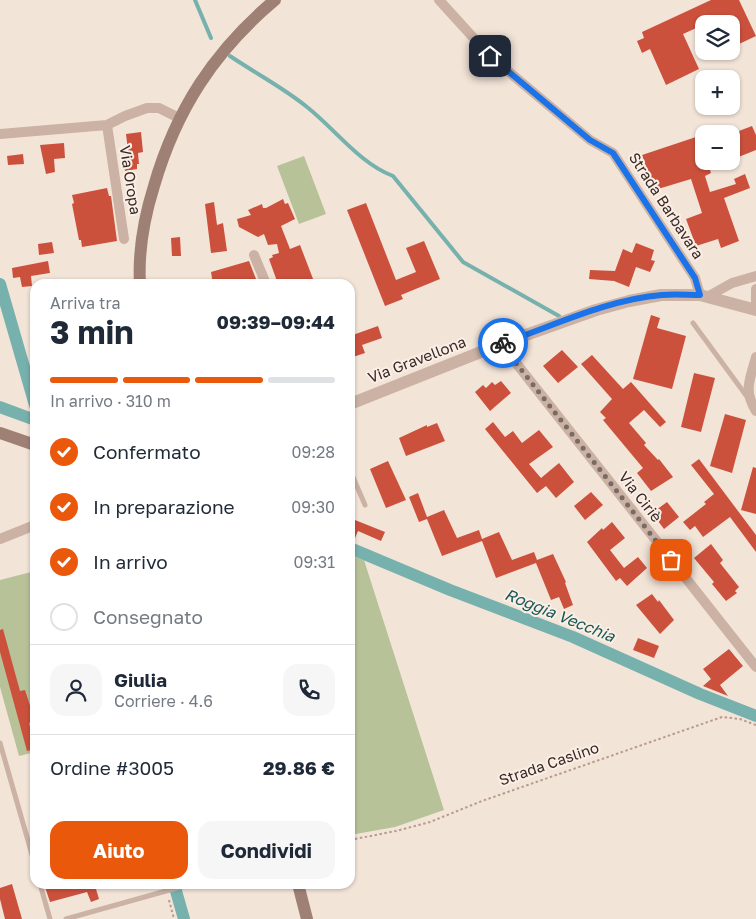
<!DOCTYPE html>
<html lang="it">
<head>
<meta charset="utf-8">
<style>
	body { margin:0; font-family:"Golos Text",sans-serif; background:#f6f6f7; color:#1f2937; height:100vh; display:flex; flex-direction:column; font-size:19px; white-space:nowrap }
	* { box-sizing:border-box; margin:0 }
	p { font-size:16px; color:#747a83 }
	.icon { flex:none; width:28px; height:28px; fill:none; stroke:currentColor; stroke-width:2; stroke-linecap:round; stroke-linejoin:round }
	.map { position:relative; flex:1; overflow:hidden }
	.details { position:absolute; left:30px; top:279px; width:325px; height:610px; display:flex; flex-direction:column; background:#fff; border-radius:15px; box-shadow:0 1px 4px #0004 }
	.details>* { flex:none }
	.buttons { position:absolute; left:695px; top:15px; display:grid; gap:10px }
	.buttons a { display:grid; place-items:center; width:45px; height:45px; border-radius:10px; background:#fff; box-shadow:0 1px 4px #0004; font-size:25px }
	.pin { position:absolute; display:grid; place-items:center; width:42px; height:42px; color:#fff; margin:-21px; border-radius:10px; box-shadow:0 2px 8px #0006 }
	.courier { position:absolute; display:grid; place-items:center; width:50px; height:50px; margin:-25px; border:4px solid #1a73e8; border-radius:50%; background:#fff; color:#222; box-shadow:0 1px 6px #0007 }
	.overview em { font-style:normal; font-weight:700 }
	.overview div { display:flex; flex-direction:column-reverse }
	.overview { display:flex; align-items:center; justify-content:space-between; height:85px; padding:0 20px }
	h1 { font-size:32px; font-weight:700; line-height:38px }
	.bar { display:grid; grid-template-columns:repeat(4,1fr); gap:8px 5px; align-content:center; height:60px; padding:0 20px }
	.bar i { height:6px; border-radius:4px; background:#e0e1e3 }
	.bar .active { background:#ea580c }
	.bar p { grid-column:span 4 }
	.line { display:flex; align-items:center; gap:12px; padding:0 20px; border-top:1px solid #e0e1e3 }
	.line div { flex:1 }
	.round { display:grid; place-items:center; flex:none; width:52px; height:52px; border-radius:15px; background:#f6f6f7 }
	ol { padding:0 20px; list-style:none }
	li { display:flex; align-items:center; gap:15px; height:55px }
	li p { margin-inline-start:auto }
	li .icon { padding:5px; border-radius:50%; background:#ea580c; color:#fff; stroke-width:4 }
	li:last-child { color:#747a83 }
	li i { width:28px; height:28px; border:2px solid #e0e1e3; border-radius:50% }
	.primary-button { display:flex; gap:10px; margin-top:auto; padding:10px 20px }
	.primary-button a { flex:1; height:58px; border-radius:15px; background:#ea580c; color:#fff; font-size:20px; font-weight:700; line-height:58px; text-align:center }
	.primary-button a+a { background:#f6f6f7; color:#1f2937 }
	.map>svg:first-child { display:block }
</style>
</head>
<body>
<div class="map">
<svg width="756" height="919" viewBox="0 0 756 919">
	<rect width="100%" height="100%" fill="#f3e4d8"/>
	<path fill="#b8c298" d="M 304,156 L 326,214 L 299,224 L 277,166 Z
		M 350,555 L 364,560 L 444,810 L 395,827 L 350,835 Z
		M 35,571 L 35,752 L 19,756 L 0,687 L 0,580 Z"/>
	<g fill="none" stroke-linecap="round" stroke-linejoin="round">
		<path stroke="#76b1ad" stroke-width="4" d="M 195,0 L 211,38
			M 230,56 C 255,73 284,88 307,107 C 335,129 359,163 393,176 L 463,262 L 559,316"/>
		<path stroke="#76b1ad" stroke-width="12" d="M 0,284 L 35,405
			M 0,407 L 35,420
			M 350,548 L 450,590 L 573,637 L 700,694 L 756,716
			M 174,884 L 184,919"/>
	</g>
	<path fill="#cc513d" d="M 711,0 L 739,0 L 756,36 L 739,44 L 731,28 L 731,24 L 729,24 L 725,15 L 683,34 L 699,69 L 666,85 L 650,49 L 642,53 L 637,41 L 644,38 L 642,32 Z
		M 752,126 L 756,135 L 756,150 L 736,158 L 731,147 L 731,134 Z
		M 141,132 L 143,152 L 138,153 L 139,164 L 137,164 L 137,169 L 125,171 L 123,152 L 128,151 L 126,134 Z
		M 699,136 L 704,149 L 704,161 L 707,161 L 711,173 L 705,176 L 710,192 L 736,184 L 734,179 L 745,174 L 750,188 L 724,198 L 739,241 L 721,248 L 718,239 L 696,246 L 686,219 L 702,213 L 691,179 L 658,189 L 655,179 L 651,181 L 642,155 Z
		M 64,143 L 65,158 L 54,159 L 55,172 L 46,174 L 40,145 Z
		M 23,154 L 24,164 L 8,165 L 7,156 Z
		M 107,188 L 109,196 L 111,196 L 117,241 L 82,247 L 81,240 L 79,240 L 72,204 L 74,203 L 72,195 Z
		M 283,199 L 285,204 L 288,203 L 295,219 L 281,226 L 290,249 L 300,245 L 315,284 L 278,284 L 269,259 L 273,257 L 272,255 L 279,253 L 277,244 L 268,245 L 264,234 L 258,237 L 239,227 L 237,219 L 251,215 L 248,210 L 262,204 L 263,208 L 266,208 Z
		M 214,202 L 217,225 L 223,223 L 227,251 L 211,253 L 205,204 Z
		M 366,203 L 396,280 L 416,272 L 406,248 L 424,241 L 440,279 L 401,295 L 403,299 L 385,306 L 347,210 Z
		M 180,237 L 181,256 L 172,256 L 171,238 Z
		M 52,242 L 54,253 L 39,255 L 38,244 Z
		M 636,243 L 654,250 L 651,260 L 655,261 L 650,272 L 636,267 L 629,287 L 614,281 L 589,279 L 590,270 L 615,271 L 623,249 L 632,253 Z
		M 48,261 L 50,273 L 31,276 L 32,286 L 22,287 L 20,277 L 13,278 L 12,268 Z
		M 249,261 L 258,284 L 213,284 L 211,272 Z
		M 651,315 L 660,318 L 657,328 L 686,336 L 672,389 L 633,379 Z
		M 378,326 L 382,338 L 362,345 L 365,353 L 350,358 L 350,336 Z
		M 562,350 L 578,367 L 558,383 L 543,366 Z
		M 592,355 L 623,389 L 631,382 L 666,422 L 660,427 L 644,410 L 629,423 L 646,443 L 644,445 L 658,460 L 659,459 L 673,477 L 651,491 L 637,473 L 643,468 L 603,420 L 606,418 L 600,412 L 612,399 L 581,364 Z
		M 694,373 L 715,378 L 701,432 L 681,427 Z
		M 501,381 L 511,393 L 490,411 L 475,392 L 483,385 L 486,388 L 492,382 L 495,385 Z
		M 725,414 L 746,420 L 732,473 L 710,466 Z
		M 493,422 L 505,437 L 513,431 L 522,443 L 539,430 L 553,447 L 529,464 L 541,478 L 559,463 L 574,482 L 556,498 L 546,486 L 537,493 L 485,429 Z
		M 437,423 L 445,441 L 406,456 L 399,438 L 427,425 L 427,427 Z
		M 699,459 L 756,535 L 756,552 L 730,517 L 703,537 L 695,526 L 690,530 L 683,522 L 706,504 L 704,502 L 714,494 L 691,465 Z
		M 388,461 L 406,500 L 386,508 L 370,469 Z
		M 753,467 L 756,468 L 756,514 L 741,510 Z
		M 591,492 L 603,505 L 585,520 L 574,506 Z
		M 418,493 L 427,517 L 444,510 L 457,538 L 479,530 L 482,539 L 499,532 L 512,560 L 534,552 L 537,560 L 553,554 L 566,582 L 565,583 L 573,605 L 564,609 L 559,597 L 551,600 L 536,563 L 496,578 L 482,541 L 442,556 L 427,519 L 419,522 L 409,497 Z
		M 667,502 L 679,517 L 664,529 L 652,513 Z
		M 350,518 L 385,532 L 381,541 L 358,531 L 350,550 Z
		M 612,522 L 625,538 L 610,550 L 624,568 L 638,557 L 647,568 L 627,586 L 620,578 L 616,581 L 587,542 L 602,528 L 603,530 Z
		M 711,544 L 723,560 L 720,563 L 739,587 L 735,591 L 737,593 L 726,601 L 712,584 L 714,582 L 694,558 Z
		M 652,594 L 658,602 L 659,600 L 674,620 L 660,634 L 636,605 Z
		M 3,629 L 20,691 L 25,690 L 34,718 L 32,718 L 33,722 L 29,723 L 35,749 L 27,751 L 0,652 L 0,630 Z
		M 638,638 L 659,646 L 654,658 L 633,650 Z
		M 729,649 L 743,666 L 720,685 L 728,696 L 703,686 L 711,679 L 703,669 Z
		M 12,884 L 22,919 L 5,919 L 0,899 L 0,888 Z
		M 44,884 L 105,884 L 105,887 L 96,889 L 99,899 L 91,902 L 87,892 L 50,902 Z"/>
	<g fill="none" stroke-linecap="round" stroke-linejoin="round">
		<path stroke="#b79b8e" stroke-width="2" stroke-dasharray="2.5 2.5" stroke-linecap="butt" d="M 350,840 L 396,831 L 430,822 L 482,801 L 722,717 L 740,719 L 756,725
			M 169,900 L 174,919"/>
		<path stroke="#cbb2a4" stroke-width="5" d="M 693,323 L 748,398
			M 350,470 L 365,505
			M 0,743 L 35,865
			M 40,884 L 50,919
			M 66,919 L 191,884"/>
		<path stroke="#cbb2a4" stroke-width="10" d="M 439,0 L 490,56 L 590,140 L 613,153 L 695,278 L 700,295
			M 107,125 L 124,239
			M 0,134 L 107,125 L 125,116 L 147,108 L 159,108 L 179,118
			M 254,255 L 266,284
			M 756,289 L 756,303
			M 707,297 L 732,283 L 756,276
			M 501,344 L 756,667
			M 756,357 C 750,380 743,390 756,411
			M 0,539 L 35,525"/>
		<path stroke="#cbb2a4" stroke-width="12" d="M 350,404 L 501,344 L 596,310 L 629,301 L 661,295 L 700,295 L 756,310"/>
		<path stroke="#9f8075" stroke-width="12" d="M 140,284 C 138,250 144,218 154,186 C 176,110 214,51 275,0
			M 0,433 L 35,445
			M 298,884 L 307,919"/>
	</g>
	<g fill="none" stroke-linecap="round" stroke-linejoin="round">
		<path stroke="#786a64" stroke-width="5" stroke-dasharray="0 9" d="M 503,343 L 501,344 L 671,560"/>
		<path stroke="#1a73e8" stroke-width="6" d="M 490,56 L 590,140 L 613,153 L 695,278 L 700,295 C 687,295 674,294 662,295 C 609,299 553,326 503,343"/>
	</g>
	<g text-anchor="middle" stroke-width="4" stroke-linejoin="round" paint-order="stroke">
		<g font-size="15" fill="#362926" stroke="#faeee5">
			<text transform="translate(130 180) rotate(81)" y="5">Via Oropa</text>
			<text transform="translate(666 206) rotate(57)" y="5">Strada Barbavara</text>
			<text transform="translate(417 360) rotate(-21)" y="5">Via Gravellona</text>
			<text transform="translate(640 497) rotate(52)" y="5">Via Ciriè</text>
			<text transform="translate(549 764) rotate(-19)" y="5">Strada Caslino</text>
		</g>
		<g font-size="16" font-style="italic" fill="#195957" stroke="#faeee5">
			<text transform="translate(560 615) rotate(22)" y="6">Roggia Vecchia</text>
		</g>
	</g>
</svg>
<div class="buttons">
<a><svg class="icon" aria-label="layers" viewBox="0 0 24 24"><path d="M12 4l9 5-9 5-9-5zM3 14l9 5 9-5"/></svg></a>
<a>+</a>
<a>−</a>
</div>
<div class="pin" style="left:671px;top:560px;background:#ea580c"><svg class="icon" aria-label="bag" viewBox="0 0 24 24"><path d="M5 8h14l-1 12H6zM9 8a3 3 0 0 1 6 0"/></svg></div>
<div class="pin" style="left:490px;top:56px;background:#1f2937"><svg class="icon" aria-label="home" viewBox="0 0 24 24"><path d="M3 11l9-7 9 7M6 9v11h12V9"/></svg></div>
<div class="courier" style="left:503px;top:343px"><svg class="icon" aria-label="bike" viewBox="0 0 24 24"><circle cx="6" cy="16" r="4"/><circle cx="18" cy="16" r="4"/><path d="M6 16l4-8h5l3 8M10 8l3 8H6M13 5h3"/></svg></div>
<section class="details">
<div class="overview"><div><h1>3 min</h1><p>Arriva tra</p></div><em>09:39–09:44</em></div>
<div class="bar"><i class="active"></i><i class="active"></i><i class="active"></i><i></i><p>In arrivo · 310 m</p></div>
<ol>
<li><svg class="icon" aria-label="check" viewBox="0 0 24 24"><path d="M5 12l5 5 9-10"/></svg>Confermato<p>09:28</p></li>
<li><svg class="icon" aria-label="check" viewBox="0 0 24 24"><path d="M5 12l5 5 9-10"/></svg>In preparazione<p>09:30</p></li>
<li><svg class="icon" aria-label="check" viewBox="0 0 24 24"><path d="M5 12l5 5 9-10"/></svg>In arrivo<p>09:31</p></li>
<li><i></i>Consegnato</li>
</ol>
<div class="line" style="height:90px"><a class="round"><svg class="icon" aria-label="person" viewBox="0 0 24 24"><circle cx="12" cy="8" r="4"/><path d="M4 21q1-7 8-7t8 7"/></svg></a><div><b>Giulia</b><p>Corriere · 4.6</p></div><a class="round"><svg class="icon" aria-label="phone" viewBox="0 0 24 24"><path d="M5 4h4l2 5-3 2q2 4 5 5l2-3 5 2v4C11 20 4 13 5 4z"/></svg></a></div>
<div class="line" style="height:65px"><div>Ordine #3005</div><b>29.86 €</b></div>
<div class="primary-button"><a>Aiuto</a><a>Condividi</a></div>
</section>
</div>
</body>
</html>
